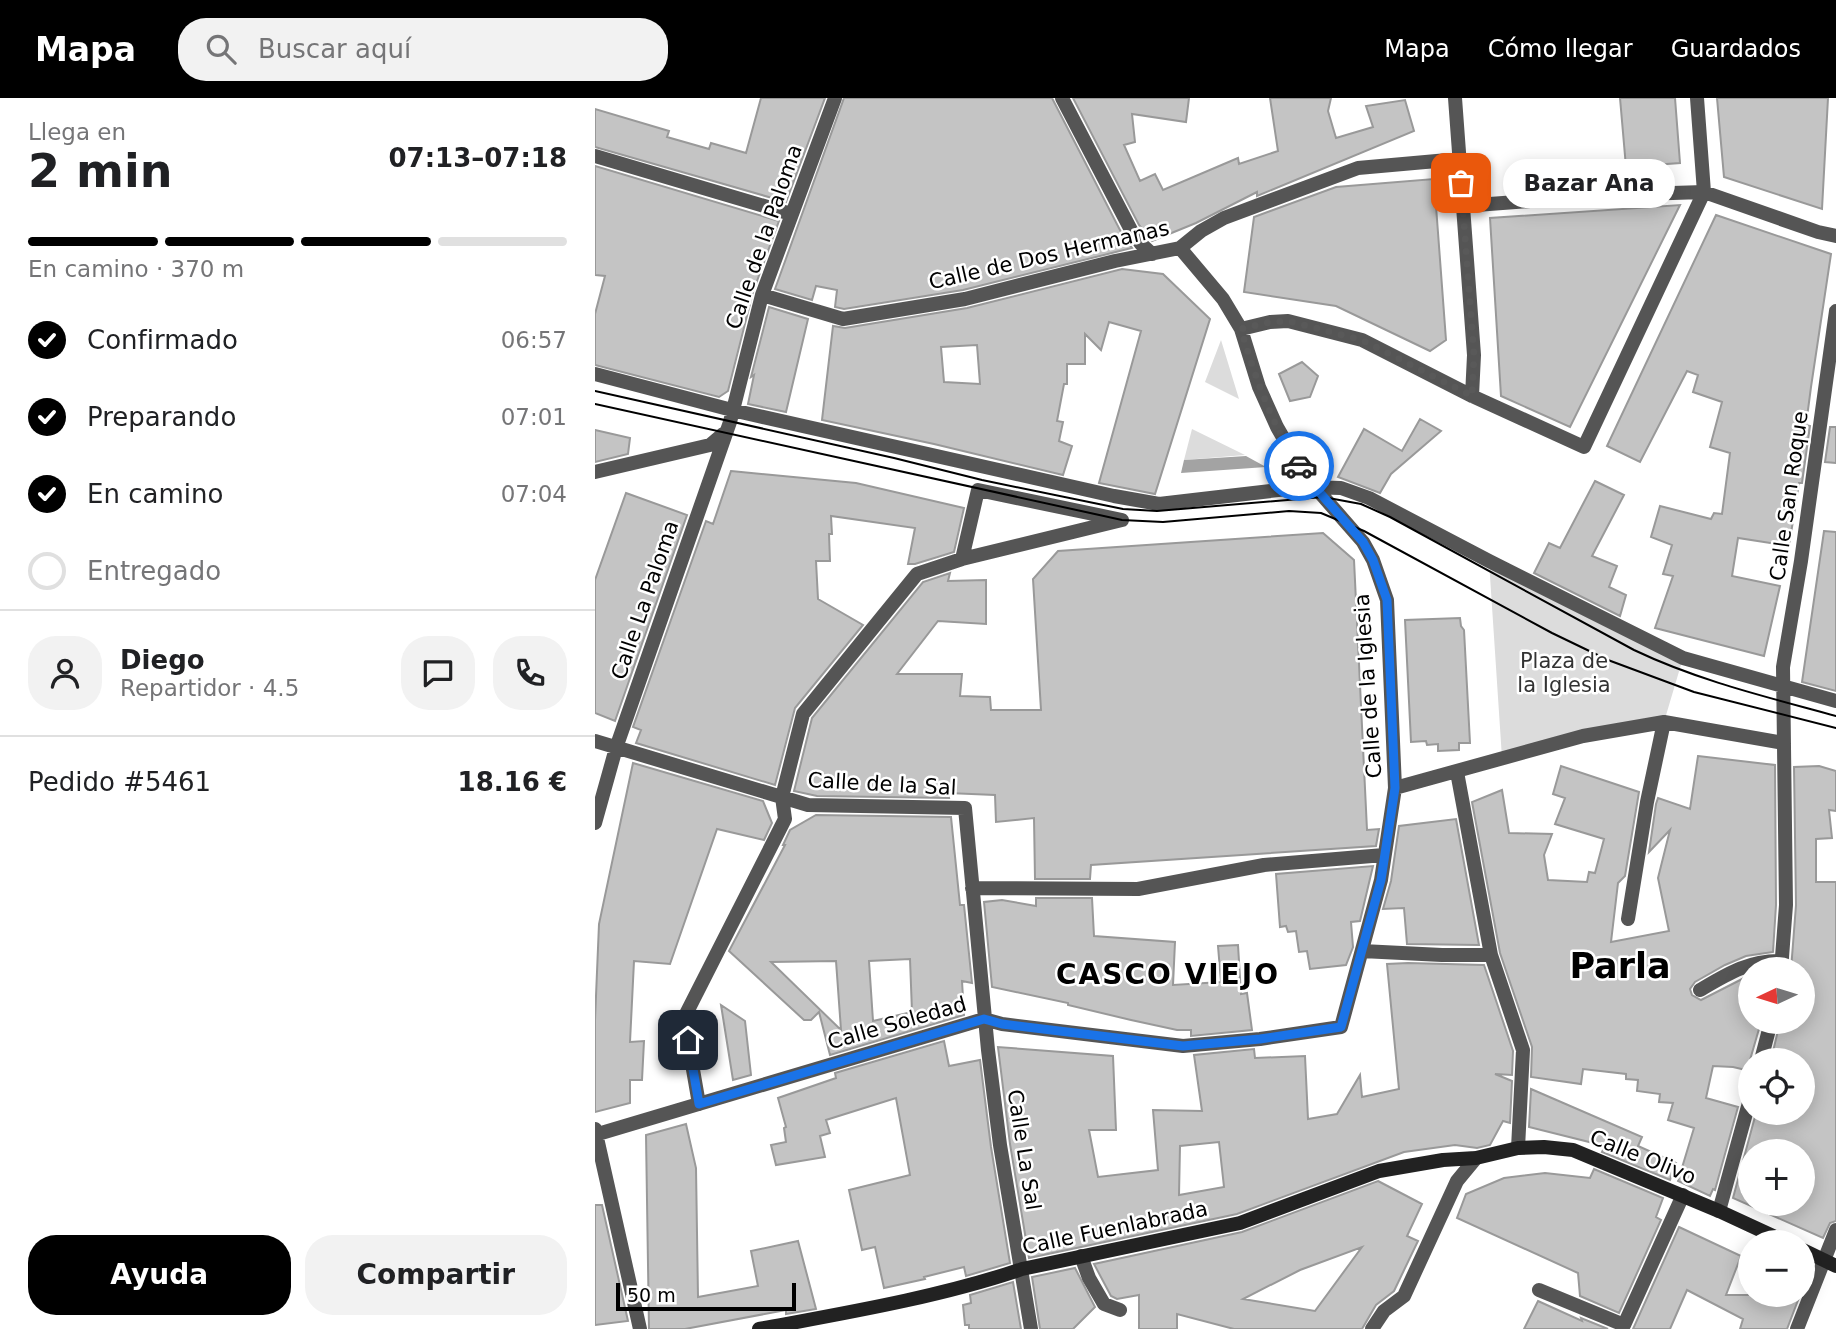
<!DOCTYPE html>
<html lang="es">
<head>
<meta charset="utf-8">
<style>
	body { margin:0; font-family:"DejaVu Sans",sans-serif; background:#f2f2f2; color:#202124; height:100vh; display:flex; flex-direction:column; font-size:26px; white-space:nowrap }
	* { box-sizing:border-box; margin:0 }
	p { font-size:23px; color:#757577 }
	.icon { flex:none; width:38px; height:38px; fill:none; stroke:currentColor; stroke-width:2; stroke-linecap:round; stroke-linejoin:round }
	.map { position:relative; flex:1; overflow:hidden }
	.drawer { display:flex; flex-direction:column; background:#fff; width:595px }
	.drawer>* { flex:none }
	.needle { width:46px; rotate:266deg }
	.controls { position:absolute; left:1143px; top:859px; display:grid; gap:14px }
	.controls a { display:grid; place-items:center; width:77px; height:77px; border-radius:50%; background:#fff; box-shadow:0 4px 18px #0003; font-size:35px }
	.scale { position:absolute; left:21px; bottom:18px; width:180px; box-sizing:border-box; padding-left:7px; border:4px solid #000; border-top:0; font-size:19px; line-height:24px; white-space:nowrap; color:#000; -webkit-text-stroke:5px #fff; paint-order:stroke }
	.pin { position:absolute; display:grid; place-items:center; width:60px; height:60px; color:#fff; margin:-30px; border-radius:14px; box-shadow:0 4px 10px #0006 }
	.courier { position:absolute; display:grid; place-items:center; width:70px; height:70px; margin:-35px; border:5px solid #1a73e8; border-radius:50%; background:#fff; color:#222; box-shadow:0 2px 9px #0007 }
	.bubble { position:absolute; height:49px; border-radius:24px; background:#fff; box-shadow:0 4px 18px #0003; font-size:23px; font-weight:700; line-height:49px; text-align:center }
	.overview em { font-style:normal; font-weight:700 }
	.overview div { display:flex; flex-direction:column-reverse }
	.overview { display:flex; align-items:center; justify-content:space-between; height:119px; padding:0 28px }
	h1 { font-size:46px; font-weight:700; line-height:52px }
	.bar { display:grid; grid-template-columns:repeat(4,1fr); gap:10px 7px; align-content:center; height:84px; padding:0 28px }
	.bar i { height:9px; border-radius:5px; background:#e0e0e0 }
	.bar .on { background:#000 }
	.bar p { grid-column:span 4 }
	.line { display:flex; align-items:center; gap:18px; padding:0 28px; border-top:2px solid #e0e0e0 }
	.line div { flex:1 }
	.round { display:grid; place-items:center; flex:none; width:74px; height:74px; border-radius:28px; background:#f2f2f2 }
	ol { padding:0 28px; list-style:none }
	li { display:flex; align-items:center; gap:21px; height:77px }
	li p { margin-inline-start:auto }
	li .icon { padding:7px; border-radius:50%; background:#000; color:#fff; stroke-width:4 }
	li:last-child { color:#757577 }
	li i { width:38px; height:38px; border:4px solid #e0e0e0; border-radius:50% }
	.cta { display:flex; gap:14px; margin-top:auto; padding:14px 28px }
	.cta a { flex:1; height:80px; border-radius:28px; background:#000; color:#fff; font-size:28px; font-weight:700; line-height:80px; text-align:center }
	.cta a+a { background:#f2f2f2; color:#202124 }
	header { display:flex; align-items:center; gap:42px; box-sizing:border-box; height:98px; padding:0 35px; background:#000; color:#fff }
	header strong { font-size:33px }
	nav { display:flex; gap:38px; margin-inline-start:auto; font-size:24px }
	.search { width:490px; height:63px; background:#f2f2f2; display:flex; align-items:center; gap:18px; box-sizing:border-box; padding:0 24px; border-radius:28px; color:#757577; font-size:26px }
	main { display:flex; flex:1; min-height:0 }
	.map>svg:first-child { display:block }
</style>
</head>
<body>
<header>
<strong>Mapa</strong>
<div class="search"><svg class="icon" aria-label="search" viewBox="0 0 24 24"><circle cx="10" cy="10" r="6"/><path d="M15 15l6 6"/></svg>Buscar aquí</div>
<nav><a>Mapa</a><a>Cómo llegar</a><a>Guardados</a></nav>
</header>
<main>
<section class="drawer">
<div class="overview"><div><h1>2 min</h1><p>Llega en</p></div><em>07:13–07:18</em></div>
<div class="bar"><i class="on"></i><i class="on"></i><i class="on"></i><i></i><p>En camino · 370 m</p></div>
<ol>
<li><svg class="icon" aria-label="check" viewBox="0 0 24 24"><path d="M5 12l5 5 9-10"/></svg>Confirmado<p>06:57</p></li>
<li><svg class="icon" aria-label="check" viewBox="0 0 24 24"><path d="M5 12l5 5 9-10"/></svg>Preparando<p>07:01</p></li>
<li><svg class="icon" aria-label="check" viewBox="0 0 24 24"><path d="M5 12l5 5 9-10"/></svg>En camino<p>07:04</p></li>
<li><i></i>Entregado</li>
</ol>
<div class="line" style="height:126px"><a class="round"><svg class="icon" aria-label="person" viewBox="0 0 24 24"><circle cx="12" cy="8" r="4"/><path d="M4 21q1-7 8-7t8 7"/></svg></a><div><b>Diego</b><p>Repartidor · 4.5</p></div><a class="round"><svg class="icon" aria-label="chat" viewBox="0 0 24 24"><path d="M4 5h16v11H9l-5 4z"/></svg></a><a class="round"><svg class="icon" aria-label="phone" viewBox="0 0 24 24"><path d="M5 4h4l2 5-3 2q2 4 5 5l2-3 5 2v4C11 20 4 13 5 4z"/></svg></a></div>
<div class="line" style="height:91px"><div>Pedido #5461</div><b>18.16 €</b></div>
<div class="cta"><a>Ayuda</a><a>Compartir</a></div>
</section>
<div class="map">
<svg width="1241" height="1231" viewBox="0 0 1241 1231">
	<rect width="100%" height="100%" fill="#fff"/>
	<path fill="#dcdcdc" d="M 626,242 L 644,301 L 610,284 Z
		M 597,331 L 650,357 L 589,362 Z
		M 894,463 L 1088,560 L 1069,624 L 907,660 Z"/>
	<path fill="#a3a3a3" d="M 651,358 L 671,369 L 586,375 L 589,362 Z"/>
	<path fill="#c4c4c4" stroke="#999" stroke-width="2" fill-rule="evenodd" d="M 166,0 L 230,0 L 191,104 L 0,49 L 0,11 L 74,33 L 72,39 L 114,51 L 116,45 L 151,55 Z
		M 249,0 L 457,0 L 527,136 L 537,150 L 368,192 L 249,211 L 240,209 L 242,192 L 221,188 L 217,202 L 180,191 Z
		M 478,0 L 594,0 L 591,24 L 537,16 L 540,44 L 529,47 L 545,83 L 560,76 L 568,92 L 643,60 L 644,66 L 683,53 L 675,0 L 736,0 L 733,13 L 741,40 L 778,29 L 771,8 L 810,2 L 819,33 L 662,98 L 662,94 L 601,125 L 557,143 L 544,127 Z
		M 1025,0 L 1080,0 L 1085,65 L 1031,69 Z
		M 1122,0 L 1233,0 L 1227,111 L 1129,79 Z
		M 0,68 L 184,123 L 158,194 L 133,293 L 124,299 L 0,267 L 0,216 L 10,178 L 0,177 Z
		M 839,81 L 851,242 L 835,253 L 741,208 L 649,194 L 659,119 L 741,89 Z
		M 1085,107 L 975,329 L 906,298 L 895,120 Z
		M 1121,117 L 1236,156 L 1216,289 L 1211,327 L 1215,328 L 1207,385 L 1204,385 L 1194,448 L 1143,440 L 1137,478 L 1185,488 L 1169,558 L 1060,530 L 1078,478 L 1068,476 L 1077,447 L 1056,439 L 1065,408 L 1116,421 L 1119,415 L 1127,416 L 1135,355 L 1115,349 L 1127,304 L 1098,294 L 1103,277 L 1092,273 L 1045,364 L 1012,348 Z
		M 527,171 L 568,176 L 615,221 L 560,396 L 504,385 L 546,233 L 514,224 L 506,252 L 490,236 L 490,266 L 472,266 L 472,286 L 469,286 L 462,323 L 468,324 L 464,343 L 477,348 L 468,377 L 339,346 L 227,322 L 238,228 L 250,230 L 372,210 ZM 382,247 L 385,286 L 349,284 L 346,249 Z
		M 174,209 L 213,221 L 191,314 L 153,306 L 159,277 L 156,279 Z
		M 707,264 L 723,278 L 715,299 L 695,303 L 684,276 Z
		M 825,321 L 846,333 L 796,376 L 785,395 L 743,379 L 769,331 L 807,353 Z
		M 1235,329 L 1241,329 L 1241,365 L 1230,364 Z
		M 0,332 L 35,340 L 33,356 L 0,364 Z
		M 136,373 L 261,385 L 369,410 L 359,454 L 320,466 L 313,466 L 320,430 L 236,418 L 237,436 L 234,436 L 235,463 L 221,463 L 223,501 L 268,527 L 200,610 L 180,687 L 41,645 L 46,632 L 38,629 L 111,423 L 118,426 Z
		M 1000,383 L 1029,397 L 997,458 L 1022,468 L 1014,489 L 1031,497 L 1025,518 L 939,475 L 954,445 L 965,450 Z
		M 31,395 L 92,417 L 20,623 L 0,615 L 0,482 Z
		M 1229,433 L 1241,434 L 1241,593 L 1207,584 Z
		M 728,435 L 759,462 L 772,732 L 784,731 L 781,748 L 496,767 L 495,781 L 440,781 L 439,720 L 401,724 L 400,697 L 353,695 L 354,700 L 222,698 L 199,693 L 217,620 L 328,484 L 355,475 L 353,483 L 391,482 L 391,526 L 343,523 L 302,576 L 367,576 L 365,598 L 395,599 L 396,612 L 446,612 L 438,481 L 463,453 Z
		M 865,520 L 866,528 L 869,532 L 875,645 L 864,645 L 864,652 L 843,653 L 843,646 L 832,647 L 831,643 L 816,644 L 810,522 Z
		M 1103,658 L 1180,667 L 1181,807 L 1178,854 L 1151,858 L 1130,867 L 1100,884 L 1095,891 L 1097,897 L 1106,902 L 1155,877 L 1155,924 L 1166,924 L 1155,962 L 1155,973 L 1138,969 L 1118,968 L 1111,1000 L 1143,1009 L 1120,1092 L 1118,1091 L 1115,1098 L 1083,1083 L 1099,1030 L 1073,1022 L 1078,1005 L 1064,1004 L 1065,996 L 1042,993 L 1043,982 L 1031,981 L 1031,976 L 988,971 L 986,986 L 936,979 L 937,949 L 905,855 L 877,704 L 907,692 L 914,735 L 957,736 L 949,757 L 953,782 L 992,784 L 994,774 L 1000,775 L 1009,741 L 960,726 L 970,700 L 958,696 L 966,668 L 1044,694 L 1030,778 L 1023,785 L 1016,844 L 1074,833 L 1063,780 L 1075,732 L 1054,754 L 1061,706 L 1063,700 L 1095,711 Z
		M 38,665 L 168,703 L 177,725 L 169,742 L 122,731 L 75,866 L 39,863 L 35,944 L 49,943 L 47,982 L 35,982 L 35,1005 L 0,1014 L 0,922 L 4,826 Z
		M 1224,668 L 1241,673 L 1241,713 L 1234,712 L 1237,740 L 1221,741 L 1221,784 L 1241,784 L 1241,1123 L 1235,1125 L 1228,1140 L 1138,1100 L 1161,1015 L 1208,1015 L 1208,962 L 1176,962 L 1185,924 L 1208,924 L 1208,872 L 1196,872 L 1201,807 L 1199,669 ZM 1155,1054 L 1208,1054 L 1208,1106 L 1155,1106 Z
		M 221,717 L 356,719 L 365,807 L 369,807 L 377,885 L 367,883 L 369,917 L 235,957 L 224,914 L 216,922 L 209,922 L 134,853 L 190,747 L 188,747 L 195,732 ZM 315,861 L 317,914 L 278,923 L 274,863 ZM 241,863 L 246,932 L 176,864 Z
		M 861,721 L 884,847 L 812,846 L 809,810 L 788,811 L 796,783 L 804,728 Z
		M 778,768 L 765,823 L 756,824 L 758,849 L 751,867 L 715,871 L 712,853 L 704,854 L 701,833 L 693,834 L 691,828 L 685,829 L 681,776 Z
		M 441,800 L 497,800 L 499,838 L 580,844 L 578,887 L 626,884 L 623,848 L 643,847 L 646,896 L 652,895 L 657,932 L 596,938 L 596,932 L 582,932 L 536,922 L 473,907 L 473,905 L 397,889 L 389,804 L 407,802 L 441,808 Z
		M 813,865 L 889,867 L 918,953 L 917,977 L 900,976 L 917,983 L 915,1025 L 908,1023 L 895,1047 L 882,1050 L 860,1047 L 809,1054 L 642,1116 L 434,1160 L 415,1046 L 403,949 L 518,958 L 521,1032 L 494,1032 L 503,1079 L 563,1072 L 558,1012 L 607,1013 L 599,957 L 659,951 L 660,960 L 710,958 L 713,1021 L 742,1016 L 765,977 L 767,999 L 804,991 L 792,866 ZM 624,1044 L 629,1089 L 584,1097 L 585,1048 Z
		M 126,907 L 150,923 L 156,977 L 138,982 Z
		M 349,943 L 354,968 L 385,962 L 396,1049 L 415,1165 L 371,1178 L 369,1169 L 329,1179 L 330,1181 L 289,1190 L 280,1149 L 267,1152 L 254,1092 L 315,1077 L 301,1000 L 231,1022 L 235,1035 L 225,1038 L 230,1059 L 181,1067 L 176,1047 L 191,1044 L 189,1030 L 191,1029 L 183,1000 L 241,980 L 240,975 Z
		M 936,991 L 1047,1039 L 1043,1048 L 1081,1065 L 1075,1082 L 1007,1054 L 1010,1048 L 934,1029 Z
		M 91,1026 L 101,1070 L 103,1199 L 163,1188 L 156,1153 L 203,1143 L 221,1211 L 191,1216 L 191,1212 L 90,1231 L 54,1231 L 51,1037 Z
		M 999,1071 L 1068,1100 L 1061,1119 L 1066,1122 L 1024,1215 L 985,1198 L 983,1175 L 862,1120 L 871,1096 L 909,1080 L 950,1075 L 995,1080 Z
		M 783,1083 L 827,1106 L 812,1138 L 823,1143 L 799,1193 L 781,1207 L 767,1231 L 639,1231 L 582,1216 L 582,1231 L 544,1231 L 544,1197 L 522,1201 L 516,1198 L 499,1166 L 647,1134 ZM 767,1149 L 720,1213 L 648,1201 L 705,1172 Z
		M 0,1107 L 7,1107 L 33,1223 L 0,1227 Z
		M 1084,1129 L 1146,1158 L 1131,1197 L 1205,1197 L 1192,1231 L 1145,1231 L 1148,1221 L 1092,1192 L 1075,1231 L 1038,1231 Z
		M 480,1170 L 500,1209 L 478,1231 L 445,1231 L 437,1179 Z
		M 418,1184 L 426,1231 L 374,1231 L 374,1227 L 370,1227 L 368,1207 L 376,1205 L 375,1197 Z
		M 943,1203 L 987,1223 L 986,1220 L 1013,1231 L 929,1231 Z"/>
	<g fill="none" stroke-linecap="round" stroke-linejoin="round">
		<path stroke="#555" stroke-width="14" d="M 467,0 L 536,132 L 546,146 L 557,156
			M 860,0 L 879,257 L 877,298
			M 0,58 L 196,116
			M 868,108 L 1014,97 L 1109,94 L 1223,134 L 1241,138
			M 167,197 L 248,221 L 370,201 L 520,163 L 585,150 L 606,133 L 629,120 L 763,70 L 864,61
			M 646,231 L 675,224 L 693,223 L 767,242 L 877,298 L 989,349 L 1109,94 L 1102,0
			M 0,276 L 137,312 L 519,398 L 564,406 L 710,389 L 746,390 L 774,400 L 894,463 L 1088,560 L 1241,603
			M 0,374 L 115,347 L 128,336
			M 383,392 L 527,422 L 367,461 Z
			M 0,643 L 213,707 L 370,710 L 393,952 L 405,1047 L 436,1231
			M 862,674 L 896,857 L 928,952 L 923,1050
			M 800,690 L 988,638 L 1069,624 L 1189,645
			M 0,725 L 21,650 L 135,324 L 167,197 L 240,0
			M 377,790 L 543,791 L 669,767 L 789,757
			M 1033,821 L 1052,704 L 1069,624
			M 767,853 L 847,857 L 896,857
			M 1186,872 L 1191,807 L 1188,569 L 1206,463 L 1241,213
			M 1105,892 C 1132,876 1154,862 1187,863
			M 1166,962 L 1176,924
			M 104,1006 L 89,920 L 190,721 L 187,699 L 208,616 L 322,476 L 367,461
			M 0,1031 L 45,1231
			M 3,1036 L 389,921 L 407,926 L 588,948 L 665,941 L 746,929 L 786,782 L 800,690 L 792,502 L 778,462 L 768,444 L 719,388 L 701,362 L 682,329 L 664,289 L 646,231 L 628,201 L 585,150
			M 1124,1113 L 1155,1001
			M 486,1158 L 494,1180 L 509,1206 L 525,1212
			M 944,1192 L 1029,1227 L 1088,1097
			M 777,1231 L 789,1213 L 809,1198 L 862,1083 L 881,1060
			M 1202,1231 L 1241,1132"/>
		<path stroke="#222" stroke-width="14" d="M 1208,1152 L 1241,1168
			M 164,1231 C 250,1215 345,1199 427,1171 L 645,1125 L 784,1073 L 848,1062 L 881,1060 L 923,1050 L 949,1049 L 978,1052 L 1124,1113 L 1191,1144"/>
		<path stroke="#000" stroke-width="2" d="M 0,293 L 299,360 L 387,382 L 528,411 L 562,413 L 728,399 L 766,406 L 795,419 L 1039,552 C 1104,583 1172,599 1241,618
			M 0,306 L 527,422 L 568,424 L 694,413 L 726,415 L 769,433 L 957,535 L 1013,562 L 1099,594 L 1241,630"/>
	</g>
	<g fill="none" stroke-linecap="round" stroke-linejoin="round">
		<path stroke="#595959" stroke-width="7" stroke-dasharray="0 12.6" d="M 704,368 C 676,325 660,279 646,231 L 675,224 L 693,223 L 767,242 L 877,298 L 879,257 L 866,85"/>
		<path stroke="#1a73e8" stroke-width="9" d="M 93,942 L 104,1006 L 389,921 L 407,926 L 588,948 L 665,941 L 746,929 L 786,782 L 800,690 L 792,502 L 778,462 L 768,444 L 719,388 L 704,368"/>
	</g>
	<g text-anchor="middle" stroke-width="5" stroke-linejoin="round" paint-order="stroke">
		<g font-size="21" fill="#000" stroke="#fff">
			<text transform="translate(169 139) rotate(-71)" y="7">Calle de la Paloma</text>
			<text transform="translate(454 157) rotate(-13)" y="7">Calle de Dos Hermanas</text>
			<text transform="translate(1194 398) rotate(-82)" y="7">Calle San Roque</text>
			<text transform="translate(50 502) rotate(-71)" y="7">Calle La Paloma</text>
			<text transform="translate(773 588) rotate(-94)" y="7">Calle de la Iglesia</text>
			<text transform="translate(287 686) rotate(3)" y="7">Calle de la Sal</text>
			<text transform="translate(302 925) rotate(-16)" y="7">Calle Soledad</text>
			<text transform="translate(429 1052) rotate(81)" y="7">Calle La Sal</text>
			<text transform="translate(1048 1059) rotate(22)" y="7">Calle Olivo</text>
			<text transform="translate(520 1130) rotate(-12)" y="7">Calle Fuenlabrada</text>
		</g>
		<g font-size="21" fill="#333" stroke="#fff">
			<text x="969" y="570">Plaza de<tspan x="969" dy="24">la Iglesia</tspan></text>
		</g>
		<g font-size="28" font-weight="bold" letter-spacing="2" fill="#000" stroke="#fff">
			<text x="573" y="886">CASCO VIEJO</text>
		</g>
		<g font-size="35" font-weight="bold" fill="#000" stroke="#fff">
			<text x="1025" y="880">Parla</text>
		</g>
	</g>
</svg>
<div class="controls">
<a><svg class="needle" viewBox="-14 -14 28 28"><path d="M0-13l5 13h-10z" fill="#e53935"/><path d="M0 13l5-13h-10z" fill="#757577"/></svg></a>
<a><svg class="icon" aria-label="locate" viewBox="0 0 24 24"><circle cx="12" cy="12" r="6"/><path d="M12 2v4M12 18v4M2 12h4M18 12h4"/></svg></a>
<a>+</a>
<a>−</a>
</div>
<div class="scale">50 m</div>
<div class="pin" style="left:866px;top:85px;background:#ea580c"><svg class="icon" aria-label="bag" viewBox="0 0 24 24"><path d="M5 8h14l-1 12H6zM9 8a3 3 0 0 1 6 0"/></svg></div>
<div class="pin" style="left:93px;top:942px;background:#1f2937"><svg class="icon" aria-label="home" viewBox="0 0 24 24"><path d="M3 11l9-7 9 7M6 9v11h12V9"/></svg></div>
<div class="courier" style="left:704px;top:368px"><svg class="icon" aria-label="car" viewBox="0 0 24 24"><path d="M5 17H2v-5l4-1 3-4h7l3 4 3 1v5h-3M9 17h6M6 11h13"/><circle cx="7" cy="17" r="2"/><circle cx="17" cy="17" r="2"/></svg></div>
<div class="bubble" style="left:908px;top:61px;width:172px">Bazar Ana</div>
</div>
</main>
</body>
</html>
